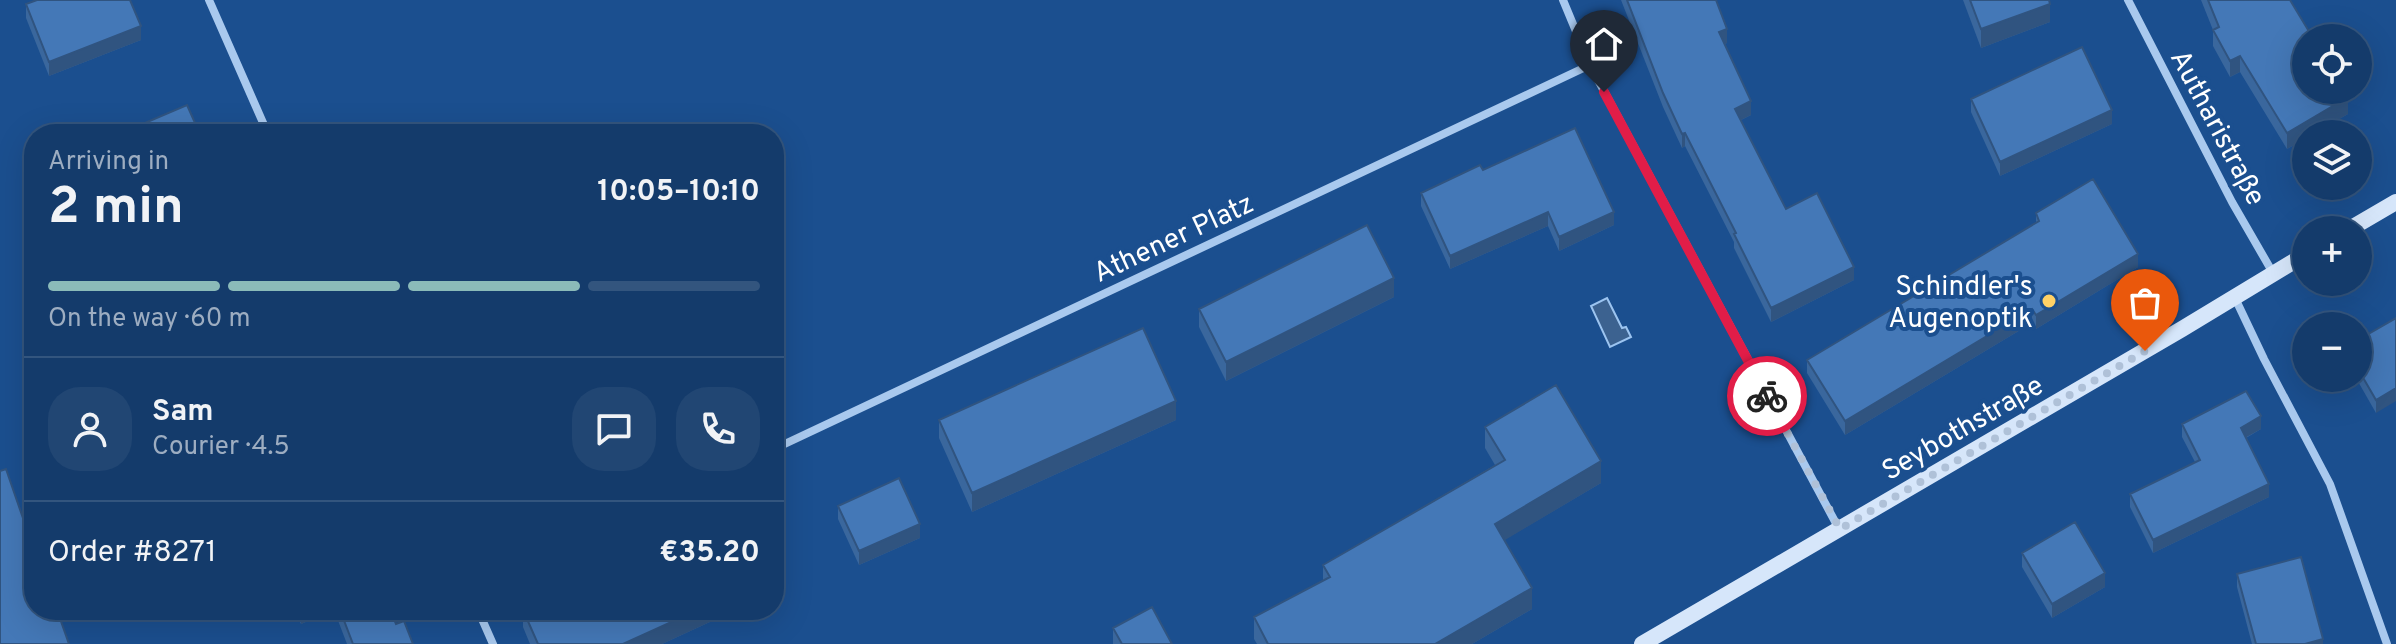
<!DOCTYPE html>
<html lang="en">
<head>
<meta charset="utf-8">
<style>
	body { margin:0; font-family:Overpass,sans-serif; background:#214673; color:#f1f3f6; height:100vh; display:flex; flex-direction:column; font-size:30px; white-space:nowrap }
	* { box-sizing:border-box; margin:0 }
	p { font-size:26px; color:#9dadc1 }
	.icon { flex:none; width:44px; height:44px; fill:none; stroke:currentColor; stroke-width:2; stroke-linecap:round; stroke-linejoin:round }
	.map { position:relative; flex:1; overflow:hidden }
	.details { position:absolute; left:24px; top:124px; width:760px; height:496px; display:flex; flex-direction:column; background:#143b6b; border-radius:32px; box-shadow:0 8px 32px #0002,0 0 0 2px #33557e }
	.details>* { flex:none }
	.fabs { position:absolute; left:2292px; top:24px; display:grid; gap:16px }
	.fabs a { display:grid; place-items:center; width:80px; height:80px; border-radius:50%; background:#143b6b; box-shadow:0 8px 32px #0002,0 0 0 2px #33557e; font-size:40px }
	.pin { position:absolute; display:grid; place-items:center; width:68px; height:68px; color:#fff; margin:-82px -34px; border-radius:50% 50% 50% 0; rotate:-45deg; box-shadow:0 0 8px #0007 }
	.pin .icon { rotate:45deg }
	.courier { position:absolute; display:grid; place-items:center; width:80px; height:80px; margin:-40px; border:6px solid #e11d48; border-radius:50%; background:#fff; color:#222; box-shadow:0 2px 10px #0007 }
	.head em { font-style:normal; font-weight:700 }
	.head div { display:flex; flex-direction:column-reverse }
	.head { display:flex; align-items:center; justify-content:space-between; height:136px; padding:0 24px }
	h1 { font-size:52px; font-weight:700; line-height:60px }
	.bar { display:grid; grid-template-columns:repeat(4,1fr); gap:12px 8px; align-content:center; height:96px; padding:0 24px }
	.bar i { height:10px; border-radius:6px; background:#33557e }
	.bar .active { background:#8bbbb9 }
	.bar p { grid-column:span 4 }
	.line { display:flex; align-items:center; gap:20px; padding:0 24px; border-top:2px solid #33557e }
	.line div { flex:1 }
	.round { display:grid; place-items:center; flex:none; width:84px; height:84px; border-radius:32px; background:#214673 }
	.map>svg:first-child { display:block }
</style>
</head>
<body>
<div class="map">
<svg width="2396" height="644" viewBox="0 0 2396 644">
	<rect width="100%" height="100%" fill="#1b4f8f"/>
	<path fill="#3c6290" stroke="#9cc4f0" stroke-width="2" d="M 1607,298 L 1622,328 L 1626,327 L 1631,337 L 1610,347 L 1591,306 Z"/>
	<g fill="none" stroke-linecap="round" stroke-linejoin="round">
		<path stroke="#a9c9ee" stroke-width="8" d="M 209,0 L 268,134
			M 1563,0 L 1590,65 L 1839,529
			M 2128,0 L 2232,202 L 2273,273
			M 2235,298 L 2264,359 L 2330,484 L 2387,644
			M 774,449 L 1590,65
			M 478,610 L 493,644"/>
		<path stroke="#d6e6fa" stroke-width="16" d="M 2348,230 L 2396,202
			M 1642,644 L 2182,329 L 2306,254"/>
	</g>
	<path fill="#3a679d" d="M 1621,0 L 1716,0 L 1727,43 L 1724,44 L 1751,115 L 1741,120 L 1786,209 L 1854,280 L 1771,322 L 1734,248 L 1734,242 L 1685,146 L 1682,148 L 1663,107 Z
		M 1963,0 L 2049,0 L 2050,22 L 1981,48 Z
		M 2201,0 L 2290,0 L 2348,114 L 2287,149 L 2240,72 L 2230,77 L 2213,46 L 2213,30 Z
		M 26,4 L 141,40 L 49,76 L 26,18 Z
		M 1971,99 L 2112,124 L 2000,176 L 1971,112 Z
		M 1483,170 L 1614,225 L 1559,251 L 1548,226 L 1450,269 L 1421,206 L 1421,193 Z
		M 2036,213 L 2138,267 L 2036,329 L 2032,323 L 1845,435 L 1807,373 L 1807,360 L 2036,223 Z
		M 1394,297 L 1226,381 L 1199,327 L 1199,309 Z
		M 2396,318 L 2376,413 L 2356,378 L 2358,378 L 2358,340 Z
		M 939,420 L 1176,420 L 972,512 L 939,438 Z
		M 2182,424 L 2261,429 L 2246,438 L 2269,497 L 2153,553 L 2130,507 L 2130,494 L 2195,462 L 2182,437 Z
		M 1485,427 L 1601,483 L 1504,540 L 1532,609 L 1472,644 L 1257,644 L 1254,639 L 1254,617 L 1323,581 L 1323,565 L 1495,465 L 1485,448 Z
		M 838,506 L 920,538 L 859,565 L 838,519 Z
		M 2022,553 L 2105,587 L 2052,618 L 2022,567 Z
		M 2237,574 L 2323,644 L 2252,644 L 2237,587 Z
		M 295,610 L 390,610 L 396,624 L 413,644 L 347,644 L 334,610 L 301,624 Z
		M 523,610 L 736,610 L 662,644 L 530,644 L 523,627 Z
		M 1113,628 L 1172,644 L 1113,644 Z"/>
	<path fill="#305480" d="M 2050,4 L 2050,22 L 1981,48 L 1981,29 Z
		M 141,26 L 141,40 L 49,76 L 49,62 Z
		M 1727,29 L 1727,43 L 1719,46 L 1719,32 Z
		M 2240,56 L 2240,72 L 2230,77 L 2230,61 Z
		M 2348,97 L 2348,114 L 2313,134 L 2306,134 L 2306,138 L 2287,149 L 2287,133 Z
		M 1751,101 L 1751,115 L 1735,123 L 1735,109 Z
		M 2112,110 L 2112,124 L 2000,176 L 2000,162 Z
		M 1685,133 L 1685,146 L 1682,148 L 1682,134 Z
		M 1548,212 L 1548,226 L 1450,269 L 1450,256 Z
		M 1614,212 L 1614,225 L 1559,251 L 1559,237 Z
		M 2138,254 L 2138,267 L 2036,329 L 2036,315 Z
		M 1854,267 L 1854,280 L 1771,322 L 1771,308 Z
		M 1394,278 L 1394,297 L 1226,381 L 1226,362 Z
		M 2032,309 L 2032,323 L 1845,435 L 1845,421 Z
		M 2396,388 L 2396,401 L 2376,413 L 2376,400 Z
		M 1176,401 L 1176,420 L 972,512 L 972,493 Z
		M 2261,416 L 2261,429 L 2241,440 L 2241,428 Z
		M 1601,461 L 1601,483 L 1495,546 L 1495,524 Z
		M 2269,484 L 2269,497 L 2153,553 L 2153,540 Z
		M 920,524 L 920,538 L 859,565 L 859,551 Z
		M 778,573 L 778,591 L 774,592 L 774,575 Z
		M 2105,573 L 2105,587 L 2052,618 L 2052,604 Z
		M 1532,588 L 1532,609 L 1472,644 L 1435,644 Z
		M 301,610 L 334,610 L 301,624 Z
		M 698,610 L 736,610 L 662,644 L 623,644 Z
		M 2323,639 L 2323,644 L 2305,644 Z"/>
	<path fill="#4478b7" stroke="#305480" stroke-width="2" d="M 37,0 L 130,0 L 141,26 L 49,62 L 26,4 Z
		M 1627,0 L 1716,0 L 1727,29 L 1719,32 L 1751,101 L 1735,109 L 1786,209 L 1817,193 L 1854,267 L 1771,308 L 1734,234 L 1736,233 L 1685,133 L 1682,134 L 1663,93 Z
		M 1970,0 L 2049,0 L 2050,4 L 1981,29 Z
		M 2208,0 L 2290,0 L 2313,38 L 2306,38 L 2306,90 L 2344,90 L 2348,97 L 2287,133 L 2240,56 L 2230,61 L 2213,30 L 2219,27 Z
		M 2082,47 L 2112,110 L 2000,162 L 1971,99 Z
		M 187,105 L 200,134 L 119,134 Z
		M 1575,128 L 1614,212 L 1559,237 L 1548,212 L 1450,256 L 1421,193 L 1480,165 L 1483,170 Z
		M 2093,179 L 2138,254 L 2036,315 L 2032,309 L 1845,421 L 1807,360 L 2039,221 L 2036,213 Z
		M 1367,225 L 1394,278 L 1226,362 L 1199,309 Z
		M 2396,318 L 2396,388 L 2376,400 L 2358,369 L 2358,340 Z
		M 1143,328 L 1176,401 L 972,493 L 939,420 Z
		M 1556,385 L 1601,461 L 1495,524 L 1532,588 L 1435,644 L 1268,644 L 1254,617 L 1330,577 L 1323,565 L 1505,460 L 1485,427 Z
		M 2246,391 L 2261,416 L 2241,428 L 2269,484 L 2153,540 L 2130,494 L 2200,460 L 2182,424 Z
		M 6,469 L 34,550 L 34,610 L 57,610 L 69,644 L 0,644 L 0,471 Z
		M 899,478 L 920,524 L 859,551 L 838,506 Z
		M 2075,522 L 2105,573 L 2052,604 L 2022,553 Z
		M 2301,557 L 2323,639 L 2305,644 L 2256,644 L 2237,574 Z
		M 1152,607 L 1172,644 L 1122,644 L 1113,628 Z
		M 340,610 L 390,610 L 396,624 L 404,621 L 413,644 L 353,644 Z
		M 523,610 L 698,610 L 623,644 L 538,644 Z"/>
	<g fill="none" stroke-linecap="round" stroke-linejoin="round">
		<path stroke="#afc1d8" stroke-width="8" stroke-dasharray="0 14.4" d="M 1767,396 L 1840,529 L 2145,351"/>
		<path stroke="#e11d48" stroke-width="10" d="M 1604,92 L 1767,396"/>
	</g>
	<circle fill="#ffd166" stroke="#1b4f8f" stroke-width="3" cx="2049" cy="301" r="8"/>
	<g text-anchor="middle" stroke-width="8" stroke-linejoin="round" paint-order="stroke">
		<g font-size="28" fill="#fff" stroke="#1b4f8f">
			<text transform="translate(2219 127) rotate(62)" y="10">Autharistraße</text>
			<text transform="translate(1173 237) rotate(-25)" y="10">Athener Platz</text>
			<text transform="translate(1962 427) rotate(-30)" y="10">Seybothstraße</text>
		</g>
		<g font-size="28" fill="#fff" stroke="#1b4f8f" text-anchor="end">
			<text x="2033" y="295">Schindler's<tspan x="2033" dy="32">Augenoptik</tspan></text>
		</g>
	</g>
</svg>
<div class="fabs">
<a><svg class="icon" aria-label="locate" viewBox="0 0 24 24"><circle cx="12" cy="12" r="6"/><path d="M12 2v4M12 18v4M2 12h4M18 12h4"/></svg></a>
<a><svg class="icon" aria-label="layers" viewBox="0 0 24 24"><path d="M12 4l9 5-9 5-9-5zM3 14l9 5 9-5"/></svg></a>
<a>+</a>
<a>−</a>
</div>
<div class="pin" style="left:2145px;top:351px;background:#ea580c"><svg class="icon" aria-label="bag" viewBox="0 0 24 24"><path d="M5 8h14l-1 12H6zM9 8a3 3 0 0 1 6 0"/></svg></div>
<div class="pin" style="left:1604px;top:92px;background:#1f2937"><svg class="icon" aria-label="home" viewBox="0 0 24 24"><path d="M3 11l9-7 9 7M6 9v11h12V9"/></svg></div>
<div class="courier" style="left:1767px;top:396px"><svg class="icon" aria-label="bike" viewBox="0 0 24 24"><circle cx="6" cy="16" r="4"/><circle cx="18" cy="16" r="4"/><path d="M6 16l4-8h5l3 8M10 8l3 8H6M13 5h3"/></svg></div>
<section class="details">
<div class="head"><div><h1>2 min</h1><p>Arriving in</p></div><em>10:05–10:10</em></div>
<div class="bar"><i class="active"></i><i class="active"></i><i class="active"></i><i></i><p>On the way · 60 m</p></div>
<div class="line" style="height:144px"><a class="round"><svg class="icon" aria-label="person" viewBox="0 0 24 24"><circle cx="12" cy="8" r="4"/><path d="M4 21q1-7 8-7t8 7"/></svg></a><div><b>Sam</b><p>Courier · 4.5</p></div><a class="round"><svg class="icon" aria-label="chat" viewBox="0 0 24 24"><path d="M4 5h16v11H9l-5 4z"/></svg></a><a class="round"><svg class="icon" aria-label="phone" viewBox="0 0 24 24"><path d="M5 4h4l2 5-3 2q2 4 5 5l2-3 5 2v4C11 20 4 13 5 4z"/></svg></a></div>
<div class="line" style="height:104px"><div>Order #8271</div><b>€35.20</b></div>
</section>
</div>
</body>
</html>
